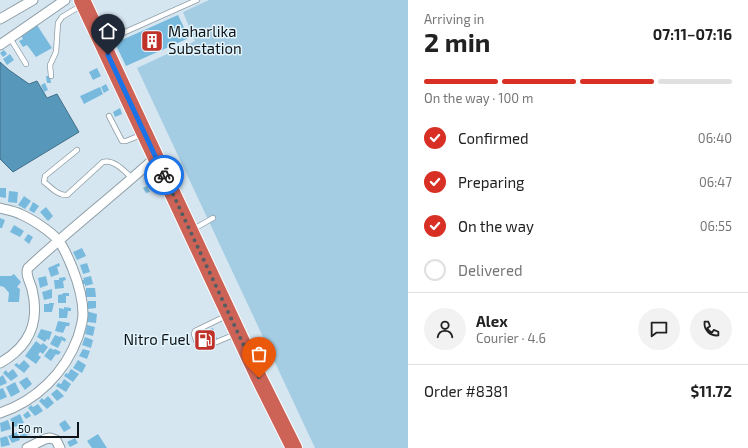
<!DOCTYPE html>
<html lang="en">
<head>
<meta charset="utf-8">
<style>
	body { margin:0; font-family:"Exo 2",sans-serif; background:#f2f2f2; color:#222; height:100vh; display:flex; flex-direction:column; font-size:15px; white-space:nowrap }
	* { box-sizing:border-box; margin:0 }
	p { font-size:13px; color:#767676 }
	.icon { flex:none; width:22px; height:22px; fill:none; stroke:currentColor; stroke-width:2; stroke-linecap:round; stroke-linejoin:round }
	.map { position:relative; flex:1; overflow:hidden }
	.details { display:flex; flex-direction:column; background:#fff; width:340px }
	.details>* { flex:none }
	.scale { position:absolute; left:12px; bottom:10px; width:67px; box-sizing:border-box; padding-left:4px; border:2px solid #0d1316; border-top:0; font-size:11px; line-height:14px; white-space:nowrap; color:#0d1316; -webkit-text-stroke:3px #e3f4fd; paint-order:stroke }
	.pin { position:absolute; display:grid; place-items:center; width:34px; height:34px; color:#fff; margin:-41px -17px; border-radius:50% 50% 50% 0; rotate:-45deg; box-shadow:0 0 4px #0007 }
	.pin .icon { rotate:45deg }
	.courier { position:absolute; display:grid; place-items:center; width:40px; height:40px; margin:-20px; border:3px solid #1a73e8; border-radius:50%; background:#fff; color:#222; box-shadow:0 1px 5px #0007 }
	.head em { font-style:normal; font-weight:700 }
	.head div { display:flex; flex-direction:column-reverse }
	.head { display:flex; align-items:center; justify-content:space-between; height:68px; padding:0 16px }
	h1 { font-size:26px; font-weight:700; line-height:30px }
	.bar { display:grid; grid-template-columns:repeat(4,1fr); gap:6px 4px; align-content:center; height:48px; padding:0 16px }
	.bar i { height:5px; border-radius:3px; background:#e0e0e0 }
	.bar .current { background:#d93025 }
	.bar p { grid-column:span 4 }
	.line { display:flex; align-items:center; gap:10px; padding:0 16px; border-top:1px solid #e0e0e0 }
	.line div { flex:1 }
	.round { display:grid; place-items:center; flex:none; width:42px; height:42px; border-radius:21px; background:#f2f2f2 }
	ol { padding:0 16px; list-style:none }
	li { display:flex; align-items:center; gap:12px; height:44px }
	li p { margin-inline-start:auto }
	li .icon { padding:4px; border-radius:50%; background:#d93025; color:#fff; stroke-width:4 }
	li:last-child { color:#767676 }
	li i { width:22px; height:22px; border:2px solid #e0e0e0; border-radius:50% }
	main { display:flex; flex:1; min-height:0 }
	.map>svg:first-child { display:block }
</style>
</head>
<body>
<main>
<div class="map">
<svg width="408" height="448" viewBox="0 0 408 448">
	<rect width="100%" height="100%" fill="#d6e6f0"/>
	<path fill="#a4cde4" d="M 209,0 L 408,0 L 408,448 L 315,448 L 137,68 L 195,41 L 183,12 Z"/>
	<path fill="#5798ba" stroke="#417089" d="M 0,62 L 9,70 L 29,84 L 37,81 L 47,98 L 57,94 L 79,132 L 13,172 L 0,159 Z"/>
	<path fill="#78bade" d="M 178,15 L 189,38 L 126,66 L 115,43 Z
		M 37,25 L 52,48 L 36,57 L 27,45 L 23,47 L 19,41 L 23,39 L 21,36 Z
		M 4,50 L 7,54 L 3,57 L 0,53 Z
		M 10,54 L 14,60 L 7,65 L 3,59 Z
		M 97,68 L 101,76 L 93,80 L 89,72 Z
		M 46,76 L 50,76 L 51,83 L 47,83 Z
		M 45,83 L 48,90 L 44,92 L 41,85 Z
		M 106,84 L 109,90 L 104,93 L 101,87 Z
		M 100,87 L 103,94 L 84,104 L 80,96 Z
		M 120,108 L 122,114 L 115,117 L 113,112 Z
		M 147,186 L 150,192 L 146,193 L 143,188 Z
		M 0,188 L 6,188 L 6,198 L 0,197 Z
		M 9,191 L 18,192 L 17,203 L 8,202 Z
		M 24,196 L 31,201 L 25,209 L 18,205 Z
		M 33,202 L 39,206 L 34,213 L 29,210 Z
		M 46,207 L 53,216 L 48,221 L 40,212 Z
		M 0,218 L 5,220 L 2,228 L 0,228 Z
		M 14,225 L 24,231 L 20,237 L 10,232 Z
		M 28,234 L 33,237 L 29,244 L 24,240 Z
		M 82,248 L 86,256 L 77,260 L 73,252 Z
		M 59,263 L 60,266 L 57,267 L 59,274 L 51,277 L 48,268 Z
		M 87,263 L 90,272 L 83,274 L 80,265 Z
		M 14,274 L 21,282 L 17,287 L 20,289 L 19,302 L 8,302 L 9,293 L 4,287 L 0,286 L 0,276 L 11,276 Z
		M 46,276 L 48,285 L 40,288 L 38,278 Z
		M 91,276 L 93,284 L 85,286 L 85,284 L 83,284 L 82,280 L 84,280 L 83,278 Z
		M 65,277 L 66,280 L 63,281 L 64,288 L 55,289 L 54,280 L 59,280 L 59,278 Z
		M 86,288 L 95,288 L 96,297 L 86,297 L 86,295 L 84,295 L 84,291 L 86,291 Z
		M 52,289 L 52,298 L 44,300 L 42,292 Z
		M 63,293 L 69,293 L 69,296 L 66,296 L 66,303 L 58,303 L 58,295 L 63,294 Z
		M 88,301 L 96,301 L 96,308 L 88,309 L 88,307 L 86,307 L 86,303 L 88,303 Z
		M 49,303 L 54,303 L 52,312 L 44,312 L 44,304 L 49,304 Z
		M 64,307 L 71,308 L 71,311 L 68,311 L 67,318 L 59,318 L 59,308 L 64,309 Z
		M 86,311 L 97,314 L 96,323 L 87,322 L 88,315 L 86,315 Z
		M 58,321 L 70,323 L 69,326 L 66,326 L 63,333 L 55,331 Z
		M 87,325 L 95,327 L 93,336 L 85,334 Z
		M 213,328 L 217,339 L 200,345 L 196,334 Z
		M 41,329 L 52,332 L 49,340 L 47,339 L 45,342 L 37,337 Z
		M 55,335 L 60,337 L 61,336 L 66,339 L 65,342 L 62,340 L 58,348 L 50,344 Z
		M 85,337 L 93,340 L 91,348 L 82,345 Z
		M 36,341 L 41,345 L 43,343 L 48,347 L 43,354 L 40,352 L 38,355 L 41,357 L 36,364 L 25,356 Z
		M 50,348 L 54,350 L 55,349 L 61,352 L 58,355 L 56,354 L 51,361 L 44,356 Z
		M 83,349 L 90,351 L 87,359 L 79,356 Z
		M 24,360 L 30,366 L 24,373 L 14,365 L 17,363 L 19,365 Z
		M 78,360 L 86,365 L 82,373 L 73,368 Z
		M 13,369 L 18,376 L 11,381 L 3,373 L 6,370 L 8,373 Z
		M 71,369 L 79,374 L 73,382 L 64,376 L 66,373 L 68,374 Z
		M 3,375 L 7,383 L 0,386 L 0,377 Z
		M 27,377 L 32,384 L 25,390 L 19,382 Z
		M 64,379 L 71,384 L 66,392 L 56,386 L 58,383 L 61,384 Z
		M 15,382 L 20,392 L 11,397 L 6,387 Z
		M 3,388 L 7,397 L 0,400 L 0,389 Z
		M 57,389 L 64,396 L 57,401 L 51,394 Z
		M 48,396 L 54,403 L 47,409 L 39,401 L 42,398 L 44,400 Z
		M 38,404 L 43,411 L 35,416 L 28,408 L 31,405 L 33,407 Z
		M 28,411 L 31,416 L 26,419 L 23,415 Z
		M 20,414 L 24,423 L 15,427 L 10,419 Z
		M 8,420 L 11,429 L 1,432 L 0,423 Z
		M 65,420 L 71,428 L 64,432 L 59,424 Z
		M 26,427 L 30,434 L 22,438 L 18,432 Z
		M 17,432 L 20,440 L 12,443 L 8,436 Z
		M 98,434 L 107,448 L 92,448 L 87,441 Z
		M 7,436 L 10,445 L 1,447 L 0,438 Z
		M 75,438 L 78,443 L 70,447 L 67,442 Z"/>
	<g fill="none" stroke-linecap="round" stroke-linejoin="round">
		<g stroke="#8e9ea7" stroke-width="6">
			<path id="lane" d="M 10,38 L 26,64
				M 105,41 L 197,0
				M 51,76 L 50,65 L 56,52 L 58,23 L 62,17 L 82,5
				M 109,116 L 122,141 L 126,141 L 141,135
				M 77,150 L 45,176 L 44,182 C 51,187 58,196 67,195 L 103,162 C 114,159 124,171 132,178
				M 192,230 L 213,218
				M 226,316 L 195,331 L 194,334 L 198,346 L 202,348 L 236,334"/>
		</g>
		<g stroke="#8e9ea7" stroke-width="11">
			<path id="street" d="M 0,19 L 33,0
				M 0,45 L 65,0
				M 0,208 C 7,210 14,211 20,214 C 32,219 50,231 58,240 C 64,247 68,258 72,267 C 78,282 83,297 83,314 C 83,322 80,330 78,337 C 65,373 36,401 0,413
				M 0,363 C 30,346 40,322 32,289 C 30,282 25,274 28,268 C 70,229 114,195 156,157
				M 27,448 L 45,439 L 50,438 L 56,440 L 60,448"/>
		</g>
		<g stroke="#fff" stroke-width="18">
			<path id="highway" d="M 82,0 L 259,378 L 294,448"/>
		</g>
		<use href="#lane" stroke="#fff" stroke-width="4.5"/>
		<use href="#street" stroke="#fff" stroke-width="9"/>
		<use href="#highway" stroke="#cd6357" stroke-width="16"/>
	</g>
	<g fill="none" stroke-linecap="round" stroke-linejoin="round">
		<path stroke="#535d62" stroke-width="4" stroke-dasharray="0 7.2" d="M 164,175 L 259,378"/>
		<path stroke="#1a73e8" stroke-width="5" d="M 108,55 L 164,175"/>
	</g>
	<defs>
		<g id="building-square" transform="scale(1.15)"><rect x="-9" y="-9" width="18" height="18" rx="4" fill="#bf3129" stroke="#e3f4fd"/><path d="M-4-6H4V6H1V3H-1V6H-4ZM-2.5-4.3h1.7v1.8h-1.7ZM.8-4.3h1.7v1.8H.8ZM-2.5-1h1.7V.8h-1.7ZM.8-1h1.7V.8H.8Z" fill="#fff"/></g>
		<g id="fuel-square" transform="scale(1.15)"><rect x="-9" y="-9" width="18" height="18" rx="4" fill="#bf3129" stroke="#e3f4fd"/><path d="M-5.5-6h7V0h2V4h1.3V-2.5L3-4.5l.8-.8L6-3V5H2.5V1h-1V6h-7ZM-4.2-4.7v3.2H.2V-4.7Z" fill="#fff"/></g>
	</defs>
	<g fill-rule="evenodd">
		<use href="#building-square" x="152" y="41"/>
		<use href="#fuel-square" x="205" y="340"/>
	</g>
	<g text-anchor="middle" stroke-width="3" stroke-linejoin="round" paint-order="stroke">
		<g font-size="15" fill="#0d1316" stroke="#e3f4fd" text-anchor="start">
			<text x="168" y="37">Maharlika<tspan x="168" dy="17">Substation</tspan></text>
			<text x="190" y="345" text-anchor="end">Nitro Fuel</text>
		</g>
	</g>
</svg>
<div class="scale">50 m</div>
<div class="pin" style="left:259px;top:378px;background:#ea580c"><svg class="icon" aria-label="bag" viewBox="0 0 24 24"><path d="M5 8h14l-1 12H6zM9 8a3 3 0 0 1 6 0"/></svg></div>
<div class="pin" style="left:108px;top:55px;background:#1f2937"><svg class="icon" aria-label="home" viewBox="0 0 24 24"><path d="M3 11l9-7 9 7M6 9v11h12V9"/></svg></div>
<div class="courier" style="left:164px;top:175px"><svg class="icon" aria-label="bike" viewBox="0 0 24 24"><circle cx="6" cy="16" r="4"/><circle cx="18" cy="16" r="4"/><path d="M6 16l4-8h5l3 8M10 8l3 8H6M13 5h3"/></svg></div>
</div>
<section class="details">
<div class="head"><div><h1>2 min</h1><p>Arriving in</p></div><em>07:11–07:16</em></div>
<div class="bar"><i class="current"></i><i class="current"></i><i class="current"></i><i></i><p>On the way · 100 m</p></div>
<ol>
<li><svg class="icon" aria-label="check" viewBox="0 0 24 24"><path d="M5 12l5 5 9-10"/></svg>Confirmed<p>06:40</p></li>
<li><svg class="icon" aria-label="check" viewBox="0 0 24 24"><path d="M5 12l5 5 9-10"/></svg>Preparing<p>06:47</p></li>
<li><svg class="icon" aria-label="check" viewBox="0 0 24 24"><path d="M5 12l5 5 9-10"/></svg>On the way<p>06:55</p></li>
<li><i></i>Delivered</li>
</ol>
<div class="line" style="height:72px"><a class="round"><svg class="icon" aria-label="person" viewBox="0 0 24 24"><circle cx="12" cy="8" r="4"/><path d="M4 21q1-7 8-7t8 7"/></svg></a><div><b>Alex</b><p>Courier · 4.6</p></div><a class="round"><svg class="icon" aria-label="chat" viewBox="0 0 24 24"><path d="M4 5h16v11H9l-5 4z"/></svg></a><a class="round"><svg class="icon" aria-label="phone" viewBox="0 0 24 24"><path d="M5 4h4l2 5-3 2q2 4 5 5l2-3 5 2v4C11 20 4 13 5 4z"/></svg></a></div>
<div class="line" style="height:52px"><div>Order #8381</div><b>$11.72</b></div>
</section>
</main>
</body>
</html>
